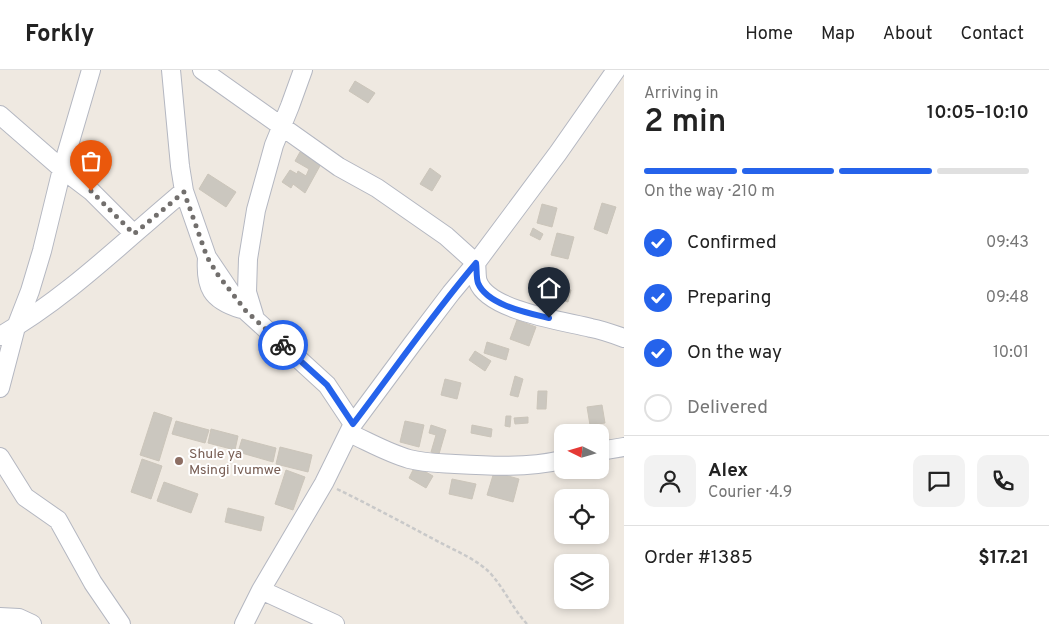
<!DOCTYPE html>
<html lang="en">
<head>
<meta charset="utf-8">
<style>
	body { margin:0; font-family:Overpass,sans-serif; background:#f2f2f2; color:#222; height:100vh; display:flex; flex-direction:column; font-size:19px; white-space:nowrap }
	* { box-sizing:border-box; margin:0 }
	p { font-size:16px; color:#767676 }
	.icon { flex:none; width:28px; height:28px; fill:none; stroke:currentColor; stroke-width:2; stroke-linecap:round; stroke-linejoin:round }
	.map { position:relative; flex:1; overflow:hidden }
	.side { display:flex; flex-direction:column; background:#fff; width:425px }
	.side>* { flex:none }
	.needle { width:32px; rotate:275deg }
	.controls { position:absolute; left:554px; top:354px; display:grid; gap:10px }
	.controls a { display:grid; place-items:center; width:55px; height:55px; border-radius:10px; background:#fff; box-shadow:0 2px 8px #0003; font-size:25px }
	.pin { position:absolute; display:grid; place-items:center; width:42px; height:42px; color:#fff; margin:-51px -21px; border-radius:50% 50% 50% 0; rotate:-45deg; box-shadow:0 0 5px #0007 }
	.pin .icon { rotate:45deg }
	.courier { position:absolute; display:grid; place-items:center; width:50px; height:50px; margin:-25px; border:4px solid #2563eb; border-radius:50%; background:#fff; color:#222; box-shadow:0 1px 6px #0007 }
	.summary em { font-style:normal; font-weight:600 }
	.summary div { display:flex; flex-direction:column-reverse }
	.summary { display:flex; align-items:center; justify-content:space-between; height:85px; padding:0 20px }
	h1 { font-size:32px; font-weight:600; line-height:38px }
	.bar { display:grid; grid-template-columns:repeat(4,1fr); gap:8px 5px; align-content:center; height:60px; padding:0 20px }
	.bar i { height:6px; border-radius:4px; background:#e0e0e0 }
	.bar .current { background:#2563eb }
	.bar p { grid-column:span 4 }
	.line { display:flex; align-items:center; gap:12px; padding:0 20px; border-top:1px solid #e0e0e0 }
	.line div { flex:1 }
	.round { display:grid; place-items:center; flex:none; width:52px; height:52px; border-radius:10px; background:#f2f2f2 }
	ol { padding:0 20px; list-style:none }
	li { display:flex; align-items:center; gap:15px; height:55px }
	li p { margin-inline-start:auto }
	li .icon { padding:5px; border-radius:50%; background:#2563eb; color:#fff; stroke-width:4 }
	li:last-child { color:#767676 }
	li i { width:28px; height:28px; border:2px solid #e0e0e0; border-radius:50% }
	header { display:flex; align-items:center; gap:30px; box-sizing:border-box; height:70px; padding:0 25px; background:#fff; border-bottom:1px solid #e0e0e0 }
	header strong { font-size:24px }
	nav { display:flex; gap:28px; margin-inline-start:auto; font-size:18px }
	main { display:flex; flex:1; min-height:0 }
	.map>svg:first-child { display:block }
</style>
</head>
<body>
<header>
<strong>Forkly</strong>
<nav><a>Home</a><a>Map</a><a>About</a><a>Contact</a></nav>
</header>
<main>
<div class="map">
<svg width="624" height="554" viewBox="0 0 624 554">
	<rect width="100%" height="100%" fill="#efe9e1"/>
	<path fill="#cbc7bf" stroke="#cbc5ba" d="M 355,11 L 375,23 L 368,33 L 349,21 Z
		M 300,82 L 321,94 L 305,123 L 293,114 L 291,118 L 282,112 L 290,100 L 297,104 L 298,101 L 306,106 L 309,99 L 295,91 Z
		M 430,98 L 441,106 L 432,121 L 420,114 Z
		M 208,104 L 236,122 L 226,137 L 199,119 Z
		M 602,133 L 616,137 L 607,164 L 594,159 Z
		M 542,134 L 557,138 L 552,157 L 537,153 Z
		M 533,158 L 543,164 L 540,170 L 530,165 Z
		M 557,163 L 574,167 L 568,189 L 551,185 Z
		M 552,215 L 571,220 L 568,232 L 549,227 Z
		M 517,250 L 536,257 L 529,276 L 510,269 Z
		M 487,272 L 509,279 L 506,290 L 484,283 Z
		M 475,281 L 491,291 L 485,301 L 469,290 Z
		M 515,306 L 523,309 L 518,327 L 510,325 Z
		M 445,309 L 461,313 L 457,329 L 441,325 Z
		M 538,321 L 547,321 L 546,339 L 537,339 Z
		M 602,335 L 605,353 L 590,355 L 587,337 Z
		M 154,342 L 172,348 L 159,391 L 140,385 Z
		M 506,346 L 511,346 L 510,357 L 505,356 Z
		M 528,347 L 528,353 L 515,354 L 514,348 Z
		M 176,351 L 209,360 L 205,373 L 172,364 Z
		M 405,351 L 424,355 L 419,377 L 400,372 Z
		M 431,355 L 446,360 L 439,384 L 431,382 L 436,365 L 429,363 Z
		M 472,355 L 492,359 L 491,367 L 471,363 Z
		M 211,359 L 238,366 L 235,380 L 208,373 Z
		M 242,369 L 276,378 L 273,392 L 238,382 Z
		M 280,377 L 312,385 L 308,402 L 276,394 Z
		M 142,389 L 162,396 L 151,429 L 131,422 Z
		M 415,396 L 433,406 L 426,418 L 409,408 Z
		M 286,400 L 305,407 L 293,440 L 275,434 Z
		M 494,402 L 519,409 L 513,432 L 487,425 Z
		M 452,409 L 476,414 L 472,429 L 449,424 Z
		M 164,412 L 198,424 L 191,443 L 157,431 Z
		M 228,438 L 264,447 L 261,461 L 225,452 Z"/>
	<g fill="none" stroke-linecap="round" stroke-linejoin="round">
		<g stroke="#b4b7c1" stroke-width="20">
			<path id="minor" d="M 171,0 L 180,96 L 184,121 L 207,187 L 232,224 L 246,241 L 327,315 L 353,354
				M 202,0 L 339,97 L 377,118 L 446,166 L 476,193 C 477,199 476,207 478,212 C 489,241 564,251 591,258 C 602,260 613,264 624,268
				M 0,45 L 62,99 L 91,121 L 134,164
				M 207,188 C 205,217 211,230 241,239
				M 254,245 L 247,222 L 248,189 L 256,140 L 274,75 L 290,36 L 303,0
				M 0,266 C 67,228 124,171 184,121
				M 0,318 L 16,257 L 30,221 L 42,181 L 62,99 L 91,0
				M 349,363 C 369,372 388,383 409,389 C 424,393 440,393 455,394 C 490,396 528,398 562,390
				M 600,381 L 624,377
				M 0,387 L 25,427 L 58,450 L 93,513 L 121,554
				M 261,520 L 335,554
				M 0,547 L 19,548 L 32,554
				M 244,554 L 261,520 L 324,413 L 353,354 L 413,273 L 451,223 L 476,193 L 558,83 L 616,0"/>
		</g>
		<path stroke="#c9c9c9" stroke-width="2.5" stroke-dasharray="4 2.5" stroke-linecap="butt" d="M 337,419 C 372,436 405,454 439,472 C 456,481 478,490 491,504 C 505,520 513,539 527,554"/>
		<use href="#minor" stroke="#fff" stroke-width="18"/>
	</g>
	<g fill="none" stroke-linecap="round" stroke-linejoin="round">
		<path stroke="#726f6d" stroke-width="5" stroke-dasharray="0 9" d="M 91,121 L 134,164 L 184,122 L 207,187 L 218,205 L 246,241 L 283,275"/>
		<path stroke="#2563eb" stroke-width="6" d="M 283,275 L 327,315 L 353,354 C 394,300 432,245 476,193 C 477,199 476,207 478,213 C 487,235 528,243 549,248"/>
	</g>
	<circle fill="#8d6e63" stroke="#fff" stroke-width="2" cx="179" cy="391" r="5"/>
	<g text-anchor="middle" stroke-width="4" stroke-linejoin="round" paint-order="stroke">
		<g font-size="14" fill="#785e54" stroke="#fff" text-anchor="start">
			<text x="189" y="388">Shule ya<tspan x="189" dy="16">Msingi Ivumwe</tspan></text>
		</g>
	</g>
</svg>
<div class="controls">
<a><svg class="needle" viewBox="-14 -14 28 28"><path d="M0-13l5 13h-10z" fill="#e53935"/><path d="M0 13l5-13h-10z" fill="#767676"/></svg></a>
<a><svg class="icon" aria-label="locate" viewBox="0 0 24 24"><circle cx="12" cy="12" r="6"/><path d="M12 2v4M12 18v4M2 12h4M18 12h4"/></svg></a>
<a><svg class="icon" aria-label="layers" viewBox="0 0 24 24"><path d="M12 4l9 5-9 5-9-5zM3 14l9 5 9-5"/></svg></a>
</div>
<div class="pin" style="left:91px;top:121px;background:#ea580c"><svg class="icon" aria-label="bag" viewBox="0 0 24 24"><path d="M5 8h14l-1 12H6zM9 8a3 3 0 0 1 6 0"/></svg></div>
<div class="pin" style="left:549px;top:248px;background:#1f2937"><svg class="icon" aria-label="home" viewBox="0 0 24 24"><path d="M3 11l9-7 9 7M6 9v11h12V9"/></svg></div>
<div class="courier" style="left:283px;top:275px"><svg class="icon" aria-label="bike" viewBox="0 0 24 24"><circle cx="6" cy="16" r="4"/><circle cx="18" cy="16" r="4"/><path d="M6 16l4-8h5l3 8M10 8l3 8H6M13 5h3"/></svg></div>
</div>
<section class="side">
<div class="summary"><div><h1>2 min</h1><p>Arriving in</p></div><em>10:05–10:10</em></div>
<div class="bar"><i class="current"></i><i class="current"></i><i class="current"></i><i></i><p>On the way · 210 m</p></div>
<ol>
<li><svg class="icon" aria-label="check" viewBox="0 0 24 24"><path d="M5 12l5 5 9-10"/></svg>Confirmed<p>09:43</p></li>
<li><svg class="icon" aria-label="check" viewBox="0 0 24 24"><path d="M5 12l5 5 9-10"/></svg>Preparing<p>09:48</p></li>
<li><svg class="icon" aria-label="check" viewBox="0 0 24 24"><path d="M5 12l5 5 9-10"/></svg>On the way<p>10:01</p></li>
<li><i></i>Delivered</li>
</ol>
<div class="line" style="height:90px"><a class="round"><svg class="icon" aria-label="person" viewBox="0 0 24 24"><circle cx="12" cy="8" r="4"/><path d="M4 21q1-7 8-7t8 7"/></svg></a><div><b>Alex</b><p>Courier · 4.9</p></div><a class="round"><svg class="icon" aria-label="chat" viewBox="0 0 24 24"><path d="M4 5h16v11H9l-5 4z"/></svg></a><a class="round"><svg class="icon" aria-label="phone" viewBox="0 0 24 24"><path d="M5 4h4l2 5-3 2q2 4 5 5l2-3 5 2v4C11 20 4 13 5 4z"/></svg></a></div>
<div class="line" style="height:65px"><div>Order #1385</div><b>$17.21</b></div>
</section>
</main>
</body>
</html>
